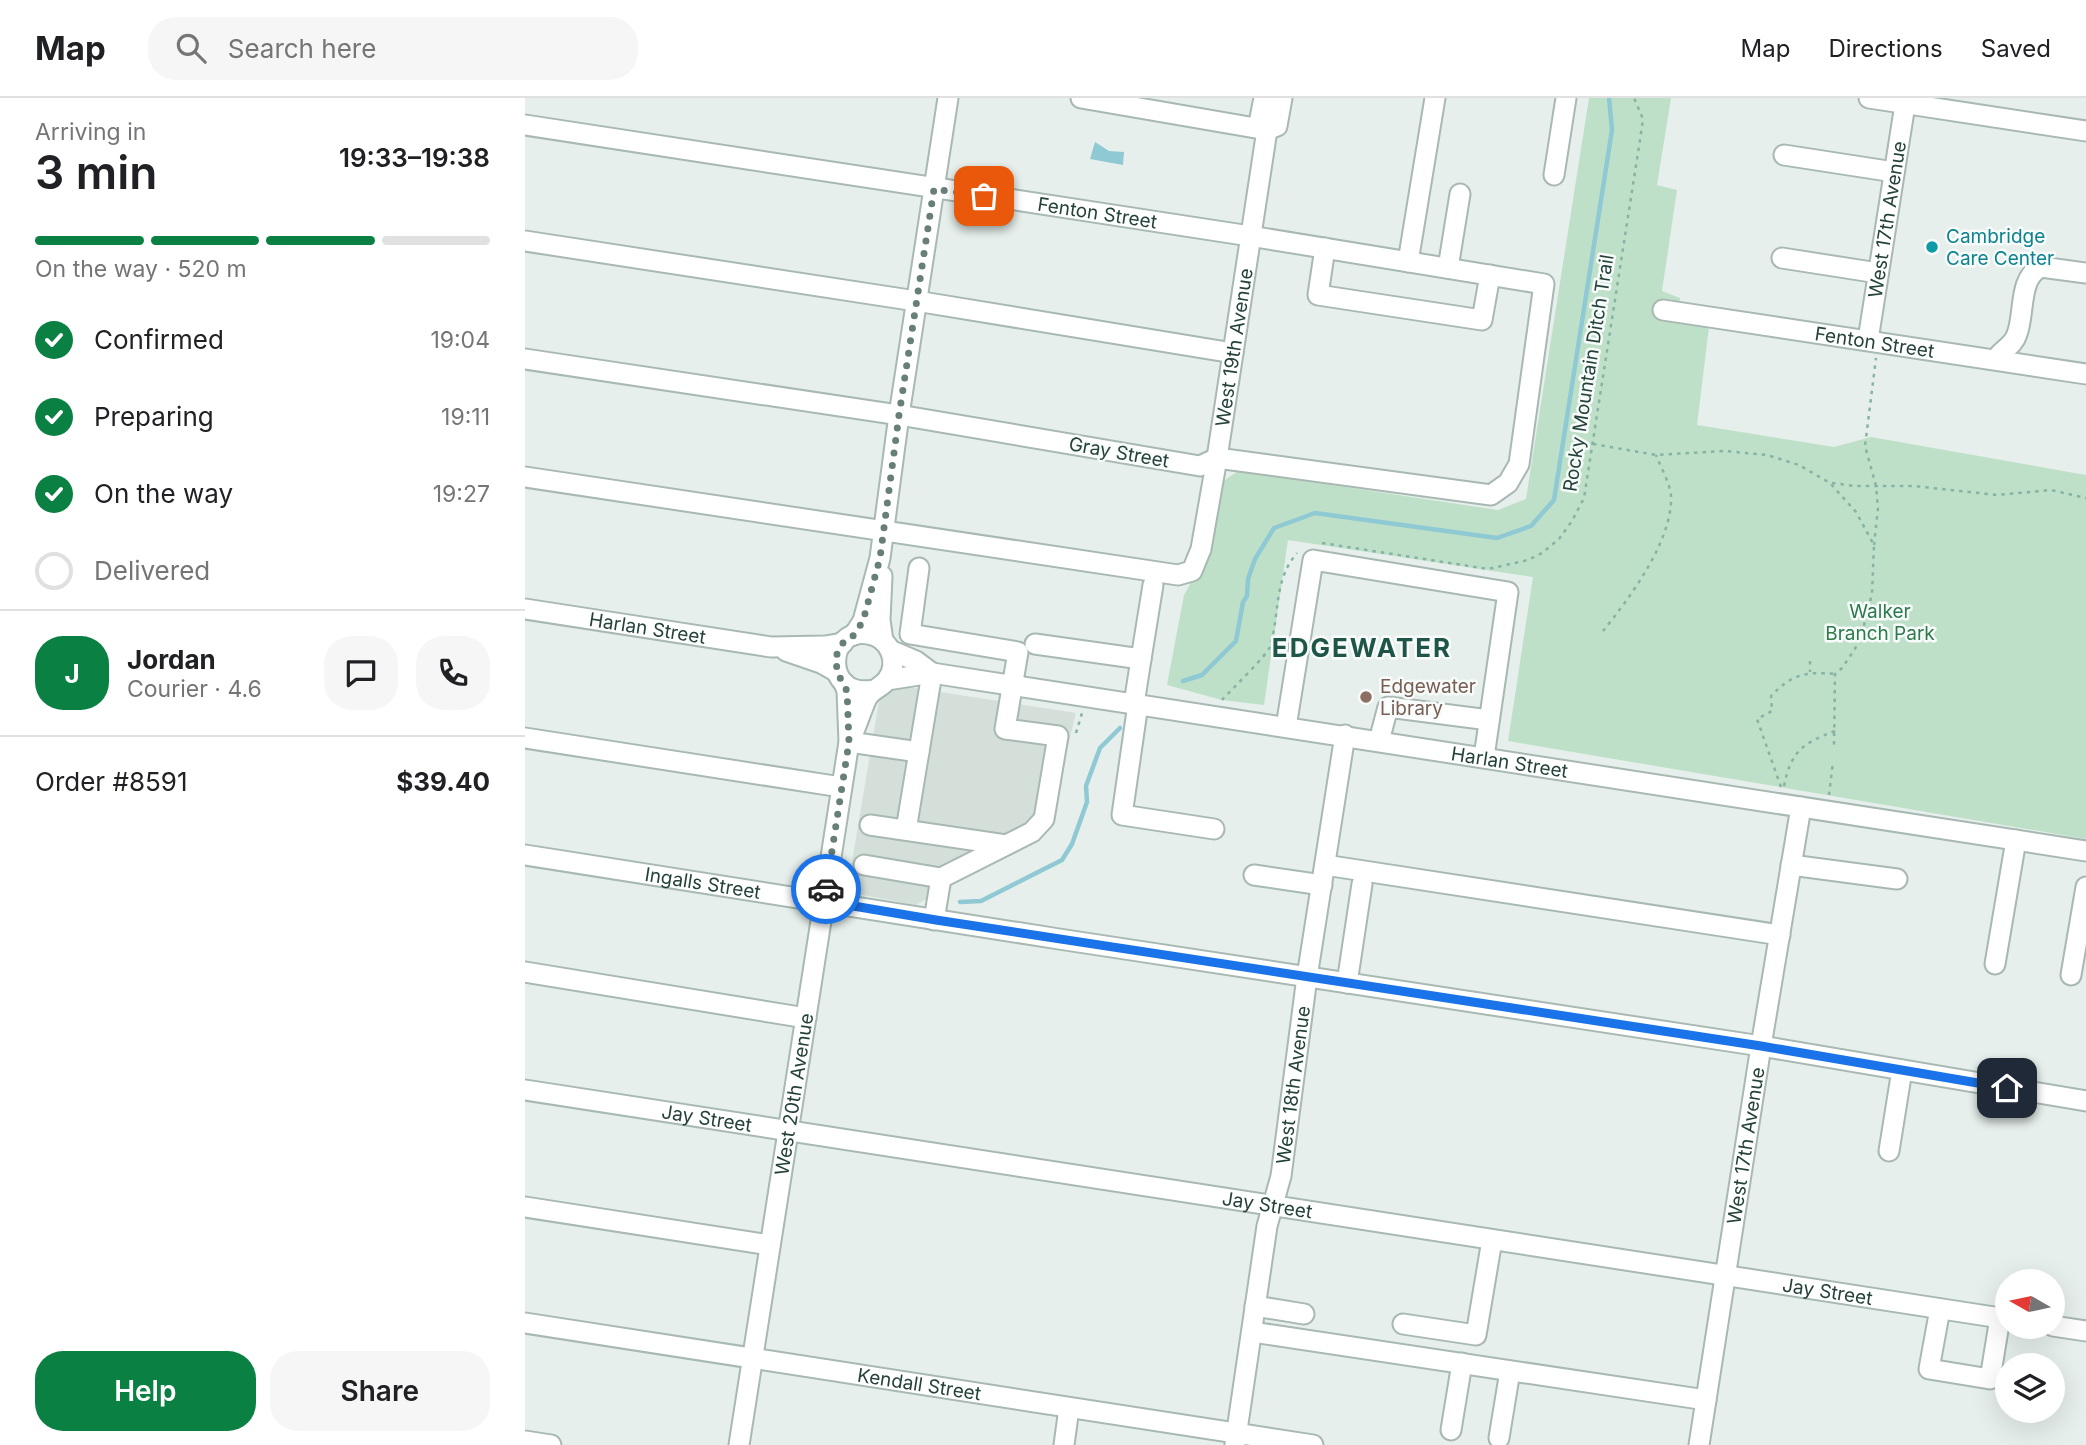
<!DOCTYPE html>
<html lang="en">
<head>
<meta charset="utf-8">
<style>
	body { margin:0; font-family:Inter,sans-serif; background:#f6f6f6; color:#202124; height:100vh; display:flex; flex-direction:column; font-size:26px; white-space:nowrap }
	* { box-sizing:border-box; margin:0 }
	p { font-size:23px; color:#757577 }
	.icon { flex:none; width:38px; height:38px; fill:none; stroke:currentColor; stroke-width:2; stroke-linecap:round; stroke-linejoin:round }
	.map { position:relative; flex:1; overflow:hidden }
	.panel { display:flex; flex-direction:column; background:#fff; width:525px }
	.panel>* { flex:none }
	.needle { width:46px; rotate:279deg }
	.fabs { position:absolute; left:1470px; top:1171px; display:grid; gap:14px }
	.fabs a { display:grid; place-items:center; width:70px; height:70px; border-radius:50%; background:#fff; box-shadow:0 7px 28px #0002; font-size:35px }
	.pin { position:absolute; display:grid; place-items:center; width:60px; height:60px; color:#fff; margin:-30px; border-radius:14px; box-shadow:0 4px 10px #0006 }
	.courier { position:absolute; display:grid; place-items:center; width:70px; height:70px; margin:-35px; border:5px solid #1a73e8; border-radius:50%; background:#fff; color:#222; box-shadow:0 2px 9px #0007 }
	.overview em { font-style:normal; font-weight:600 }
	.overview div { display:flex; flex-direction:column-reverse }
	.overview { display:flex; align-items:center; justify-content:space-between; height:119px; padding:0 35px }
	h1 { font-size:46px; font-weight:600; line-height:52px }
	.bar { display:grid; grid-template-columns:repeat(4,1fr); gap:10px 7px; align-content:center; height:84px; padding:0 35px }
	.bar i { height:9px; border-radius:5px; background:#e0e0e0 }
	.bar .on { background:#0b8043 }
	.bar p { grid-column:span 4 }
	.line { display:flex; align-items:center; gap:18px; padding:0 35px; border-top:2px solid #e0e0e0 }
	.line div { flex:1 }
	.round { display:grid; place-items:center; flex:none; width:74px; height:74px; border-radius:28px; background:#f6f6f6 }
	ol { padding:0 35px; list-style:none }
	li { display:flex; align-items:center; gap:21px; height:77px }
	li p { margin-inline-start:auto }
	li .icon { padding:7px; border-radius:50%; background:#0b8043; color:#fff; stroke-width:4 }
	li:last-child { color:#757577 }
	li i { width:38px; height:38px; border:4px solid #e0e0e0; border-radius:50% }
	.button { display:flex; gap:14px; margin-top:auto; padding:14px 35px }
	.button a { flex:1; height:80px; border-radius:28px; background:#0b8043; color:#fff; font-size:28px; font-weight:600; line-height:80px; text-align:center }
	.button a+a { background:#f6f6f6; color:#202124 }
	header { display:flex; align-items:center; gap:42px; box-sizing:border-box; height:98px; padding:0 35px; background:#fff; border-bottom:2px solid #e0e0e0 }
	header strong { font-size:33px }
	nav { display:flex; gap:38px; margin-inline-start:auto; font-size:24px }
	.search { width:490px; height:63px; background:#f6f6f6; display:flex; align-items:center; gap:18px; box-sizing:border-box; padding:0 24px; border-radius:28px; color:#757577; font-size:26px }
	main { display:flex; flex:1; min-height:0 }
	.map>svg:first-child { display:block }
</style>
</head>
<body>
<header>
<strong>Map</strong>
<div class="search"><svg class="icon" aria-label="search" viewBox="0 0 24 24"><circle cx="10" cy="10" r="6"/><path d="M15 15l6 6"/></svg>Search here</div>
<nav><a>Map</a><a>Directions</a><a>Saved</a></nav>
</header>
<main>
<section class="panel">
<div class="overview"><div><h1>3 min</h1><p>Arriving in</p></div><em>19:33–19:38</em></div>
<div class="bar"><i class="on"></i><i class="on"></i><i class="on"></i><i></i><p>On the way · 520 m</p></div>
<ol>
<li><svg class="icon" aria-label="check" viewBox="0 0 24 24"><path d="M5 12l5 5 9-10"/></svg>Confirmed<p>19:04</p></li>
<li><svg class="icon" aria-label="check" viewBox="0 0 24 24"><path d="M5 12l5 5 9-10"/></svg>Preparing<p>19:11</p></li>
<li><svg class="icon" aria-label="check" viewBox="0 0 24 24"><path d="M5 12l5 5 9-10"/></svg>On the way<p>19:27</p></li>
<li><i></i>Delivered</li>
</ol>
<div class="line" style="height:126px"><b class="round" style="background:#0b8043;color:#fff">J</b><div><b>Jordan</b><p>Courier · 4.6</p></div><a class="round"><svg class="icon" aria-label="chat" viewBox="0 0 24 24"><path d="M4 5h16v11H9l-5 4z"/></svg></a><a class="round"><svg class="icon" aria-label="phone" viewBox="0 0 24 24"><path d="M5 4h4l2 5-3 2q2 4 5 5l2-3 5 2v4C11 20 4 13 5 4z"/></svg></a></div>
<div class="line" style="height:91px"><div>Order #8591</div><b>$39.40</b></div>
<div class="button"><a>Help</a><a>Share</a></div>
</section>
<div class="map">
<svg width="1561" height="1347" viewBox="0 0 1561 1347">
	<rect width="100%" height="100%" fill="#e6efeb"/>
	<path fill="#d4dfda" d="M 357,585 L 551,615 L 522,731 L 391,807 L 322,794 Z"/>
	<path fill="#bfe0c8" d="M 1064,0 L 1146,0 L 1132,87 L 1152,92 L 1137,193 L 1155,200 L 1152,224 L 1184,229 L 1172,327 L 1309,349 L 1346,339 L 1561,377 L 1561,741 L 983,643 L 1008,479 L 763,442 L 739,607 L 697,602 L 642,587 L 659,497 L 680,460 L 697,384 L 713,373 L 973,412 L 1001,401 Z"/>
	<path fill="#8ec9d4" d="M 570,44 L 584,53 L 599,54 L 598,67 L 565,61 Z"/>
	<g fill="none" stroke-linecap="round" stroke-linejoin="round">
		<path stroke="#8ec9d4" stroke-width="4.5" d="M 658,583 L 677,577 L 711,543 L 718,504 L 722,498 L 723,481 L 730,461 L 749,430 L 790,415 L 972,440 L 1006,428 L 1029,402 L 1087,32 L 1084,0
			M 435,804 L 456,803 L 537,762 L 547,746 L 562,704 L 561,688 L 575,650 L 595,630"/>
		<g stroke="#a8b8b2" stroke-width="23">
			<g id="minor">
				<path d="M 556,0 L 742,32"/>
				<path d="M 1344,0 L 1561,33"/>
				<path id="s1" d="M 0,27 L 725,138 L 1019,186 L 994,366 L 983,385 L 966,397 L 692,360 L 675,368 L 374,317 L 0,261"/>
				<path d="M 733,30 L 739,0"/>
				<path d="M 1259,57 L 1369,74"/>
				<path d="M 1029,77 L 1041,0"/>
				<path d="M 0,143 L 391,203 L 708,255"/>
				<path d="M 800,150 L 793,197 L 957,222 L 965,177"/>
				<path d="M 1257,160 L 1353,175"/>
				<path d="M 883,164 L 910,0"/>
				<path d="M 923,170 L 935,96"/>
				<path id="s2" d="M 1138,212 L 1561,276"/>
				<path id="s3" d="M 1343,242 L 1381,0"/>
				<path d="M 1471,261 C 1477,252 1489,247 1492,236 C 1500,216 1493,180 1516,169 L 1561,175"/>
				<path id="s4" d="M 0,379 L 653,477 L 667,473 L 676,451 L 692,360 L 742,32 L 752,28 L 757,0"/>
				<path d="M 394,470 L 385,536 L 493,554 L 480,631 L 533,638 L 519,721 L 507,734 L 416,780 L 409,822"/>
				<path d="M 357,478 L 355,522 L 358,543"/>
				<path id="s5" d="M 0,511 L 246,549 L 300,548 L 318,545"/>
				<path d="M 329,537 L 338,523 L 355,460 L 374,317 L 423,0"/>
				<path d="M 510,546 L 616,561 L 609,606"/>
				<path d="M 365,552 L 391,563 L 407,575"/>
				<path d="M 261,553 L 296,565 L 312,574"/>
				<path d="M 616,561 L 628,487"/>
				<path id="s6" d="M 362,582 L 407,575 L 1561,753"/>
				<path d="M 613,606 L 597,717 L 689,731"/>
				<path d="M 761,629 L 788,462 L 983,494 L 959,659"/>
				<path d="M 0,640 L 316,689"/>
				<path d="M 326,640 C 332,627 336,613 342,600 C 347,591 356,590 362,582 C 375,565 365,539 343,536 C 300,529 298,601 348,592"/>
				<path d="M 854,643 L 863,609 L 964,622"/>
				<path d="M 324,644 L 394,654"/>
				<path d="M 345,727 L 481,747"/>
				<path d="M 381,732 L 407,575"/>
				<path id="s7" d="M 0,757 L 534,841 L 1236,948 L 1561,1003"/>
				<path d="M 339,767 L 416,780"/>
				<path d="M 800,767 L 1255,837"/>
				<path d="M 1266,767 L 1372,781"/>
				<path d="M 729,777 L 797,787"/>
				<path d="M 1470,866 L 1491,742"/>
				<path d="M 0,874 L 281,920"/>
				<path d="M 1546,877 L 1561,789"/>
				<path d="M 822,885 L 837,786"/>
				<path id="s8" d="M 0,992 L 1482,1221"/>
				<path d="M 1364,1053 L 1377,972"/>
				<path d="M 0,1109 L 245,1147"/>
				<path d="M 730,1208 L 779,1216"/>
				<path d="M 1415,1211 L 1404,1271 L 1465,1281 L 1475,1220"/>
				<path id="s9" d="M 0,1225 L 788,1347"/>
				<path d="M 878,1226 L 951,1237 L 967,1142"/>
				<path d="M 1528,1228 L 1561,1233"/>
				<path d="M 727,1234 L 1181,1302"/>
				<path d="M 926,1332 L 937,1265"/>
				<path d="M 974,1340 L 985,1273"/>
				<path d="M 0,1343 L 26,1347"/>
				<path id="s10" d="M 710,1346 L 742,1128 L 756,1078 L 782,879 L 820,637"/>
				<path id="s11" d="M 214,1347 L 324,644 L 322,593 L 319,585"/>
				<path d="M 539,1347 L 544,1310"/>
				<path id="s12" d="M 1174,1347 L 1236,948 L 1276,709"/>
			</g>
		</g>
		<path stroke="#86b3a5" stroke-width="2.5" stroke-dasharray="3.5 5" stroke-linecap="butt" d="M 1068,346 L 1131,357 L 1200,353 L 1242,357 L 1274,367 L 1305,385 L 1331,414 L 1349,447 L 1347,496 L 1339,527 L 1330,551 L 1317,570 L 1310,576 L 1309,647
			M 1307,385 L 1330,388 L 1389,388 L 1472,397 L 1526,392 L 1561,400
			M 797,445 L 963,471 L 1003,462 L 1017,455 L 1034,441 L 1047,423 L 1059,400 L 1115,42 L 1118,21 L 1109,0
			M 1349,447 L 1353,410 L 1351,388 L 1340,348 L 1351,260
			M 1078,533 C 1104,501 1148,442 1146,398 C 1145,385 1136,370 1131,357
			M 1285,563 L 1285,574
			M 697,602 C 706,592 742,557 745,549 C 755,516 748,483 772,455
			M 551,635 L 557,615
			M 1259,688 C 1266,653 1278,645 1310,633
			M 1256,689 L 1232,621 L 1247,613 L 1246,598 C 1266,577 1280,573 1310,576
			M 1304,697 L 1308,664"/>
		<use href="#minor" stroke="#fff" stroke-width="19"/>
	</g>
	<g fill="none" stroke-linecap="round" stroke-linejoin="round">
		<path stroke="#687f78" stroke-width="7" stroke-dasharray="0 12.6" d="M 301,791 L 324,644 L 322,593 L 312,574 L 311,558 L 318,545 L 329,537 L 338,523 L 355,460 L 374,317 L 409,91 L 459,98"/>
		<path stroke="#1a73e8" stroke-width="9" d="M 301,791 L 299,803 L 411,822 L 1236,948 L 1482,990"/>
	</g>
	<circle fill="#0f9aa8" stroke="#f7fbf9" stroke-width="2.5" cx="1407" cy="149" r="7"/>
	<circle fill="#8d6e63" stroke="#f7fbf9" stroke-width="2.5" cx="841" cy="599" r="7"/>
	<g text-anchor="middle" stroke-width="5" stroke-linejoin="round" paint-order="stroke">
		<g font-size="19" fill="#24423a" stroke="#f7fbf9">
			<text dy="7" stroke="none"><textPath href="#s1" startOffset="579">Fenton Street</textPath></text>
			<text dy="7" stroke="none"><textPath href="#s3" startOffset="122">West 17th Avenue</textPath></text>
			<text dy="7" stroke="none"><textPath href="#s2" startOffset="214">Fenton Street</textPath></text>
			<text dy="7" stroke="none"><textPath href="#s4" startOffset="903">West 19th Avenue</textPath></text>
			<text transform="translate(1063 275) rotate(-81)" y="7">Rocky Mountain Ditch Trail</text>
			<text transform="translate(594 354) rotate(10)" y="7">Gray Street</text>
			<text dy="7" stroke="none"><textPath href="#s5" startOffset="124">Harlan Street</textPath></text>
			<text dy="7" stroke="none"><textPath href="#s6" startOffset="630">Harlan Street</textPath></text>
			<text dy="7" stroke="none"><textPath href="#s7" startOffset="180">Ingalls Street</textPath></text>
			<text dy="7" stroke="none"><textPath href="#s10" startOffset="364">West 18th Avenue</textPath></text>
			<text dy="7" stroke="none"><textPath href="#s11" startOffset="355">West 20th Avenue</textPath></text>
			<text dy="7" stroke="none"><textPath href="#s8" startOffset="184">Jay Street</textPath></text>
			<text dy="7" stroke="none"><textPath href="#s12" startOffset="303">West 17th Avenue</textPath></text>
			<text dy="7" stroke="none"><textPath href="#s8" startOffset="751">Jay Street</textPath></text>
			<text dy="7" stroke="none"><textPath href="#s8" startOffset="1318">Jay Street</textPath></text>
			<text dy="7" stroke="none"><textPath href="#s9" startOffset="399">Kendall Street</textPath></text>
		</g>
		<g font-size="19" fill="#0d838f" stroke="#f7fbf9" text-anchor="start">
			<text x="1421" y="145">Cambridge<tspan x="1421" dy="22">Care Center</tspan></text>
		</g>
		<g font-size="19" fill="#2d7a4b" stroke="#f7fbf9">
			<text x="1355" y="520">Walker<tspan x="1355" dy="22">Branch Park</tspan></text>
		</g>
		<g font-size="19" fill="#785e54" stroke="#f7fbf9" text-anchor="start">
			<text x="855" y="595">Edgewater<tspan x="855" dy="22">Library</tspan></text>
		</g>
		<g font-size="26" font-weight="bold" letter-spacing="2" fill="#1f5548" stroke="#f7fbf9">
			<text x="837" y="559">EDGEWATER</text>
		</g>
	</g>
</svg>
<div class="fabs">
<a><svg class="needle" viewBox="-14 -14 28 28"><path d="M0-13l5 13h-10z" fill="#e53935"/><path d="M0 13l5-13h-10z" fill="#757577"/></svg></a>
<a><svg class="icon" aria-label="layers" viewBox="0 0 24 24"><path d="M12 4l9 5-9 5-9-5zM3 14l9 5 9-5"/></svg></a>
</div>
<div class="pin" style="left:459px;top:98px;background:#ea580c"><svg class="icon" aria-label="bag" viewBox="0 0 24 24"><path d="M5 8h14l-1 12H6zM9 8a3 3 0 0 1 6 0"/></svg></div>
<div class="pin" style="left:1482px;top:990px;background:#1f2937"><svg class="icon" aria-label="home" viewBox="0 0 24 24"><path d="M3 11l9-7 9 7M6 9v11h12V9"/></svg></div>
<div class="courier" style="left:301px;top:791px"><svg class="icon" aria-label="car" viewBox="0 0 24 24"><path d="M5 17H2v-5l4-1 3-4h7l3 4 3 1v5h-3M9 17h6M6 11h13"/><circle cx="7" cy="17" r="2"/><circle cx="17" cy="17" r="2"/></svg></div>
</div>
</main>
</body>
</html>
